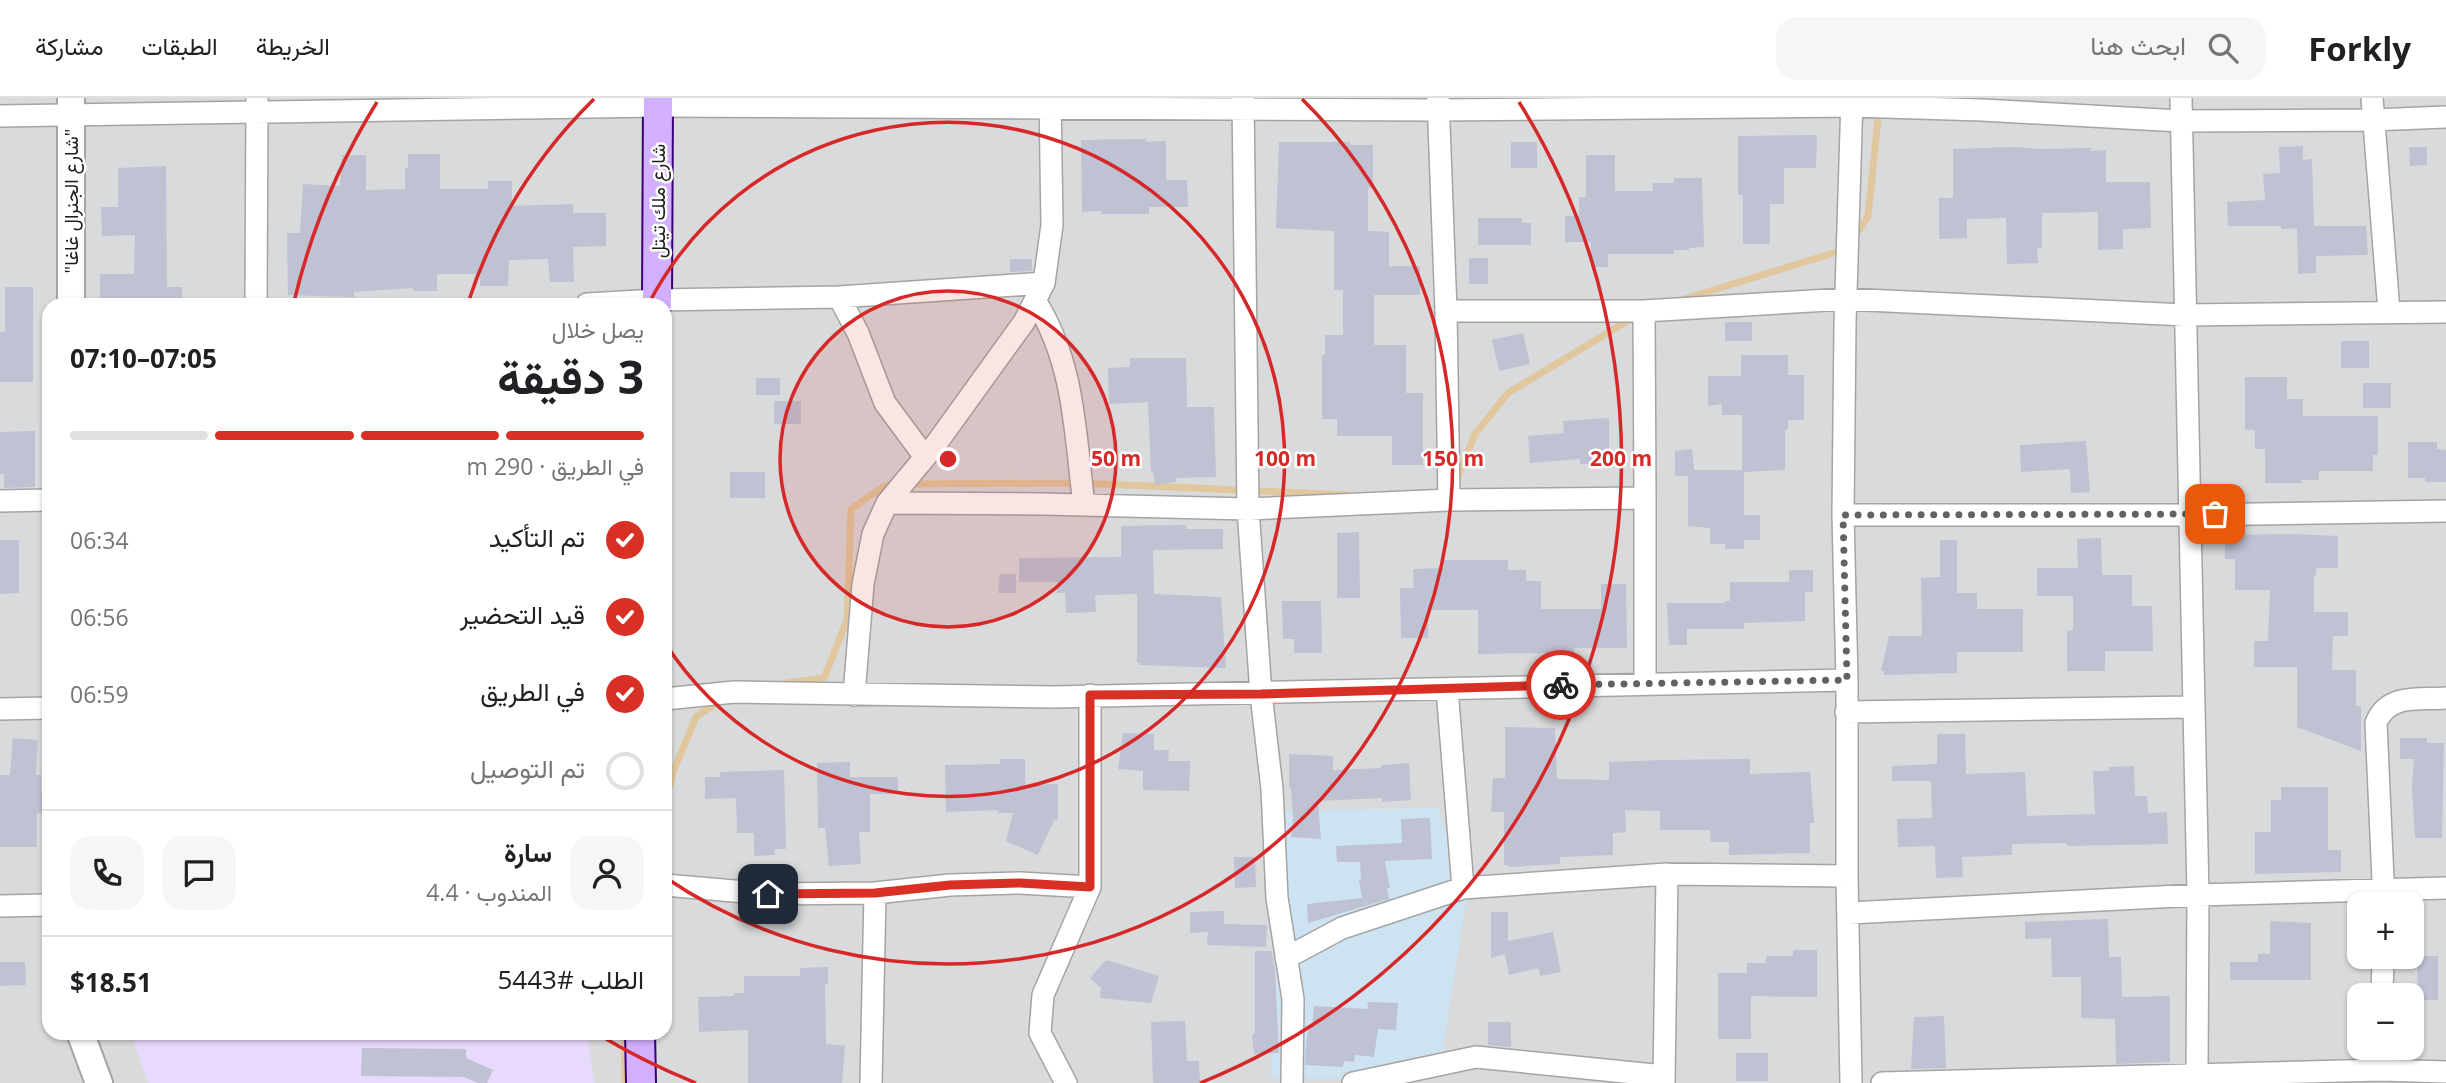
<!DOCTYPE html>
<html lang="ar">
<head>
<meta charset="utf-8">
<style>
	body { margin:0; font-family:"Open Sans",Vazirmatn,sans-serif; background:#f6f6f6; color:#202124; direction:rtl; height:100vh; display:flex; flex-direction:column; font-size:26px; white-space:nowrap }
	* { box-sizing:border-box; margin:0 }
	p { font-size:23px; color:#757577 }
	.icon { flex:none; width:38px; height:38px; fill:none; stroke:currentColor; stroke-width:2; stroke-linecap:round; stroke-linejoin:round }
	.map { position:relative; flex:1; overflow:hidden; direction:ltr }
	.details { position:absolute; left:42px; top:200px; width:630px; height:742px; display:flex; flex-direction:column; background:#fff; border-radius:21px; box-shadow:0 2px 5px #0004; direction:rtl }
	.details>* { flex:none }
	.tools { position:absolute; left:2347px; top:794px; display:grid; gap:14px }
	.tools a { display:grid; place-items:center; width:77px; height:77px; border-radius:14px; background:#fff; box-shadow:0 2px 5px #0004; font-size:35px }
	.pin { position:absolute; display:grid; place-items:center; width:60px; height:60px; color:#fff; margin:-30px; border-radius:14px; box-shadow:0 4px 10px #0006 }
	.courier { position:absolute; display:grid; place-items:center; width:70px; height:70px; margin:-35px; border:5px solid #d93025; border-radius:50%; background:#fff; color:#222; box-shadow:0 2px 9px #0007 }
	.overview em { font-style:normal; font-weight:700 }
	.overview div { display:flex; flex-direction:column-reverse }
	.overview { display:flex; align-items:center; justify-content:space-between; height:119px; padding:0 28px }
	h1 { font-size:46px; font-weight:700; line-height:52px }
	.bar { display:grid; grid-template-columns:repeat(4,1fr); gap:10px 7px; align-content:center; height:84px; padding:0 28px }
	.bar i { height:9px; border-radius:5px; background:#e0e0e0 }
	.bar .current { background:#d93025 }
	.bar p { grid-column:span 4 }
	.line { display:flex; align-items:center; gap:18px; padding:0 28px; border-top:2px solid #e0e0e0 }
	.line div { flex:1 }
	.round { display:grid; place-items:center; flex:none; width:74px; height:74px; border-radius:21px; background:#f6f6f6 }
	ol { padding:0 28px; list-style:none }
	li { display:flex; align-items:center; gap:21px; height:77px }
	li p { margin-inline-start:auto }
	li .icon { padding:7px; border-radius:50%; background:#d93025; color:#fff; stroke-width:4 }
	li:last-child { color:#757577 }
	li i { width:38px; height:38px; border:4px solid #e0e0e0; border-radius:50% }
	header { display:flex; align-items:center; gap:42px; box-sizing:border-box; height:98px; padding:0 35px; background:#fff; border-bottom:2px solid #e0e0e0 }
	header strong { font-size:33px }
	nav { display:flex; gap:38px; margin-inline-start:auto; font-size:24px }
	.search { width:490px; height:63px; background:#f6f6f6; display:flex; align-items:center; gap:18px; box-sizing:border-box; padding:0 24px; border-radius:21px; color:#757577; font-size:26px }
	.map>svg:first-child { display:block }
</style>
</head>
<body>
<header>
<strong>Forkly</strong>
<div class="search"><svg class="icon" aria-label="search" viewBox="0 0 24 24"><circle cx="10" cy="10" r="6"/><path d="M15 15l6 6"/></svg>ابحث هنا</div>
<nav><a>الخريطة</a><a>الطبقات</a><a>مشاركة</a></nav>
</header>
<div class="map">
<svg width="2446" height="985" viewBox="0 0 2446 985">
	<rect width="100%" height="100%" fill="#e2e1ef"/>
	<path fill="#d9dadb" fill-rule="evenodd" d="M 0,0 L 2446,0 L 2446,985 L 0,985 ZM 49,206 L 665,206 L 665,934 L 49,934 ZM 2359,807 L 2412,807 L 2412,859 L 2359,859 ZM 2359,898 L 2412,898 L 2412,950 L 2359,950 Z"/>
	<path fill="#cee3f2" d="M 1438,710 L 1466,803 L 1438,980 L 1271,980 L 1286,713 Z"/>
	<path fill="#e8daff" d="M 131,935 L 587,935 L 594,985 L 148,985 Z"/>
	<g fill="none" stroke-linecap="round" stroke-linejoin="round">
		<path stroke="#e1c79d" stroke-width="7" d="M 1853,141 L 1868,118 L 1879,11
			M 1681,202 L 1843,152
			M 1456,383 L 1475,336 L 1508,295 L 1634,219
			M 909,386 L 1081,385 L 1348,397
			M 787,585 L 824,580 L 847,522 L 851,411 L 884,388 L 897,387
			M 665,704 L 674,672 L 696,619 L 722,601
			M 624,934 L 625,985"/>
	</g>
	<path fill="#bec2d2" d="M 1817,37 L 1816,70 L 1784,70 L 1784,106 L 1770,106 L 1770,146 L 1743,146 L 1743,97 L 1738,97 L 1738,38 Z
		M 1146,41 L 1146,44 L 1166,43 L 1166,82 L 1187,82 L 1188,109 L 1149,109 L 1149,116 L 1101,116 L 1101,113 L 1082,114 L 1081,42 Z
		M 1279,44 L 1350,44 L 1350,47 L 1373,47 L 1373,90 L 1368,90 L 1368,133 L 1389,134 L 1389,168 L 1420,168 L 1420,197 L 1374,197 L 1374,247 L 1406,247 L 1406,295 L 1423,295 L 1423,367 L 1392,367 L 1392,338 L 1337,338 L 1337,321 L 1322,321 L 1322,257 L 1325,257 L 1325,237 L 1343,237 L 1343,192 L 1334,192 L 1334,133 L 1276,130 Z
		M 1511,44 L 1537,44 L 1537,70 L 1511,70 Z
		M 2303,48 L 2303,62 L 2312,61 L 2314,128 L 2366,128 L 2368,157 L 2316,158 L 2316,175 L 2298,176 L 2297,130 L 2281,131 L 2281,128 L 2228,128 L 2227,104 L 2265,102 L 2263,76 L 2280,75 L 2279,49 Z
		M 2014,49 L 2039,51 L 2091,50 L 2091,53 L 2106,52 L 2106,84 L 2150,84 L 2151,130 L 2123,131 L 2123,151 L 2098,152 L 2098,114 L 2042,115 L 2042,150 L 2037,150 L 2038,165 L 2007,166 L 2006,120 L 1967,121 L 1967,140 L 1939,141 L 1939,100 L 1953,100 L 1953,51 Z
		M 2409,49 L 2427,49 L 2427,67 L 2410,68 Z
		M 408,56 L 440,56 L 440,91 L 488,91 L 488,83 L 512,83 L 512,108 L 573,106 L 573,115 L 606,115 L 606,148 L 573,149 L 574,184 L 550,184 L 548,161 L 509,162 L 508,188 L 480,188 L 480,176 L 437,176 L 437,193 L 413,193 L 413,190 L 354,194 L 354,199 L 288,197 L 287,135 L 300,135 L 303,86 L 340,88 L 342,57 L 366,57 L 366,92 L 405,91 L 405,70 L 408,70 Z
		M 1586,57 L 1615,57 L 1615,93 L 1653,93 L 1653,85 L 1674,85 L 1674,80 L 1702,80 L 1704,149 L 1689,150 L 1689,152 L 1674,152 L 1674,156 L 1608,156 L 1608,169 L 1591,169 L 1591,144 L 1565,144 L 1565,118 L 1579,118 L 1579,99 L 1586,99 Z
		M 166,68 L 167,189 L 182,189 L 182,206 L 135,206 L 135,202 L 100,202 L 100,176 L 134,176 L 135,137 L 102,138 L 101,109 L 118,109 L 118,70 Z
		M 1478,120 L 1522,120 L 1522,125 L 1531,125 L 1531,147 L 1478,147 Z
		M 1469,160 L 1488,160 L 1488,186 L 1469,186 Z
		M 1010,161 L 1032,161 L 1032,173 L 1010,174 Z
		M 5,189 L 33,189 L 33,284 L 0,284 L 0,234 L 5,234 Z
		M 1725,224 L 1752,224 L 1752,243 L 1725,243 Z
		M 1523,235 L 1530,266 L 1499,273 L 1492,242 Z
		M 2341,243 L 2369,243 L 2369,270 L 2341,270 Z
		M 1741,257 L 1788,257 L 1788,277 L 1804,277 L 1804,322 L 1788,322 L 1788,332 L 1785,332 L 1785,372 L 1744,374 L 1744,417 L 1760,417 L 1760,442 L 1744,442 L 1744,451 L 1725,451 L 1725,446 L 1710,446 L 1710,430 L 1688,428 L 1688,378 L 1675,378 L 1675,353 L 1692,351 L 1694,372 L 1742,372 L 1742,317 L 1722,317 L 1722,306 L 1708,308 L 1708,278 L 1741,278 Z
		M 1130,260 L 1186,260 L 1187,309 L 1214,309 L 1216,379 L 1176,380 L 1176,384 L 1155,387 L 1153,373 L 1151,373 L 1148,304 L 1109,306 L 1108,270 L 1130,269 Z
		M 2245,279 L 2287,279 L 2287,301 L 2303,301 L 2303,318 L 2378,318 L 2378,357 L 2373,357 L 2373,373 L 2319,373 L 2319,382 L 2302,382 L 2302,385 L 2265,385 L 2265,351 L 2255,351 L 2255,332 L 2245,332 Z
		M 756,280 L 780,280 L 780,297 L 756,297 Z
		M 2363,285 L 2391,285 L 2391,310 L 2363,310 Z
		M 774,303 L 801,303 L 801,326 L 774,326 Z
		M 1609,320 L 1609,366 L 1580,366 L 1580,361 L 1530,365 L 1528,338 L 1564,335 L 1563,323 Z
		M 35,333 L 35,389 L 4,390 L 4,376 L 0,376 L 0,334 Z
		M 2086,343 L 2090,394 L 2071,395 L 2070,371 L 2021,374 L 2020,347 Z
		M 2408,344 L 2437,344 L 2437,351 L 2446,352 L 2446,384 L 2425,384 L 2425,380 L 2408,380 Z
		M 730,374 L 765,374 L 765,400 L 730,400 Z
		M 1186,427 L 1186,431 L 1223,431 L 1223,451 L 1153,452 L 1154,496 L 1221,499 L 1226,570 L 1140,567 L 1140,565 L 1137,565 L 1137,496 L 1095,497 L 1096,514 L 1066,515 L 1065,495 L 1057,495 L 1057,484 L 1019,484 L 1019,460 L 1121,459 L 1121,428 Z
		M 1359,434 L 1360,500 L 1337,500 L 1337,435 Z
		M 2292,436 L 2338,438 L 2338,470 L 2316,470 L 2316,477 L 2314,477 L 2314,514 L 2348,514 L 2348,538 L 2333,538 L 2332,572 L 2356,572 L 2356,608 L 2361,608 L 2361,653 L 2297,629 L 2297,569 L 2254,569 L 2254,543 L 2268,543 L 2270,492 L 2235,492 L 2235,461 L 2225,461 L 2225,437 Z
		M 2101,440 L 2102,477 L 2132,477 L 2132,508 L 2152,508 L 2153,553 L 2105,553 L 2105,573 L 2067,573 L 2067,533 L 2073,532 L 2073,498 L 2037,498 L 2037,470 L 2078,470 L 2077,441 Z
		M 0,442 L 19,442 L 19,495 L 0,496 Z
		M 1940,442 L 1957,442 L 1957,495 L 1977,495 L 1977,511 L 2023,511 L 2023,554 L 1957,554 L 1957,575 L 1884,577 L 1884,573 L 1881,573 L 1889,538 L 1922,538 L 1921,480 L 1940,479 Z
		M 1444,462 L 1508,462 L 1508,472 L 1526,472 L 1526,483 L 1541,483 L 1541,511 L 1601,511 L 1601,486 L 1626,486 L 1627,550 L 1574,550 L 1574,564 L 1546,564 L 1546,555 L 1478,556 L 1478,512 L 1428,512 L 1428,540 L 1401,540 L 1400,490 L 1414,490 L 1413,471 L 1444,470 Z
		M 1789,472 L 1813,472 L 1813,494 L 1805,494 L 1805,523 L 1744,525 L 1744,531 L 1687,531 L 1687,547 L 1669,547 L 1667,505 L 1725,505 L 1725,503 L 1730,503 L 1730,484 L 1789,484 Z
		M 1000,476 L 1016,476 L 1016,495 L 998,495 Z
		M 1282,503 L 1321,503 L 1322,555 L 1294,555 L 1294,541 L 1283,541 Z
		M 1505,629 L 1555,630 L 1557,681 L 1609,682 L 1609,664 L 1664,662 L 1750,661 L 1750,676 L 1810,674 L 1814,725 L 1810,725 L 1810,755 L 1729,757 L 1729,744 L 1711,744 L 1710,732 L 1660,732 L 1660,713 L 1625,712 L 1626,734 L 1613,735 L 1613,757 L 1560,759 L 1560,766 L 1508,769 L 1508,767 L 1504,767 L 1504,714 L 1491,714 L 1493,680 L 1505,680 Z
		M 1123,635 L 1154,636 L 1154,652 L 1169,652 L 1168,663 L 1190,663 L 1189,693 L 1143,692 L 1143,673 L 1118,671 Z
		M 1937,636 L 1965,636 L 1966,676 L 2025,674 L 2027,718 L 2095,716 L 2093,673 L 2109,673 L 2109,669 L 2134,668 L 2135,698 L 2147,698 L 2148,715 L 2167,714 L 2168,746 L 2067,748 L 2067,745 L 2012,746 L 2012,757 L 1962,759 L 1963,779 L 1936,780 L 1935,748 L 1898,749 L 1897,721 L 1932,720 L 1931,683 L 1892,683 L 1892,668 L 1937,666 Z
		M 13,640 L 38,642 L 36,677 L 41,677 L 41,694 L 49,694 L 49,716 L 37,715 L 37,749 L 0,749 L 0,677 L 10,677 Z
		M 2400,640 L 2427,640 L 2427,645 L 2444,645 L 2442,740 L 2415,740 L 2412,689 L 2414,661 L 2400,661 Z
		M 1289,656 L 1333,658 L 1333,672 L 1381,670 L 1381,667 L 1409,665 L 1411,702 L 1382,704 L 1382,700 L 1318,703 L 1321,741 L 1291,739 L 1293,719 L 1291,690 L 1289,690 Z
		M 1000,661 L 1025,661 L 1025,687 L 1058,686 L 1058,722 L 1054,722 L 1038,757 L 1006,743 L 1013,715 L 998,715 L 998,712 L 946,714 L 945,667 L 1000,666 Z
		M 850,664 L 850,679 L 898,679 L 898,696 L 870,696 L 870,734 L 859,734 L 861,766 L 829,768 L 825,730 L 818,730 L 817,665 Z
		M 784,672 L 786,751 L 774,751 L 775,757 L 754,758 L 754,735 L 737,735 L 736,700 L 705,701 L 705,679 L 720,679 L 720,674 Z
		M 2281,689 L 2328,689 L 2328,752 L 2341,752 L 2341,774 L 2255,776 L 2255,734 L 2271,734 L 2271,702 L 2281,702 Z
		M 1430,720 L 1432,761 L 1385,763 L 1390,790 L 1387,790 L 1389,801 L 1308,825 L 1307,806 L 1362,800 L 1359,782 L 1361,782 L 1360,764 L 1337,764 L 1336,748 L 1402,745 L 1401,721 Z
		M 1234,759 L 1255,759 L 1256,789 L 1235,790 Z
		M 1224,813 L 1224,826 L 1267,827 L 1266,849 L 1207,847 L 1208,834 L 1190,835 L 1190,814 Z
		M 1491,814 L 1508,814 L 1508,843 L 1553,834 L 1561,874 L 1540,878 L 1538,870 L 1509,877 L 1505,856 L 1491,860 Z
		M 2108,821 L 2109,859 L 2121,859 L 2122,899 L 2170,898 L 2170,964 L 2116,966 L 2115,921 L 2081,920 L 2081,879 L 2052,879 L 2051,840 L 2025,841 L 2025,824 Z
		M 2270,823 L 2311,825 L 2311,882 L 2230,882 L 2230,864 L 2258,864 L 2258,856 L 2270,856 Z
		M 1793,852 L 1817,852 L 1817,899 L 1751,898 L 1751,941 L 1718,941 L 1718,875 L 1747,875 L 1747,865 L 1766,865 L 1766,858 L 1793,858 Z
		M 1255,853 L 1272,853 L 1275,873 L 1279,955 L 1254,956 L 1252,938 L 1255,934 Z
		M 2417,858 L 2438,858 L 2438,902 L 2418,902 Z
		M 1106,862 L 1159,878 L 1151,905 L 1100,900 L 1101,890 L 1090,880 Z
		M 0,864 L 25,864 L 26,887 L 0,888 Z
		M 828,869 L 828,886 L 825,886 L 826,946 L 845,948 L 842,985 L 748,985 L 748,932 L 699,934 L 698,899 L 734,898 L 734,895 L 744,895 L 744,878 L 800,878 L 800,870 Z
		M 1367,904 L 1398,905 L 1396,932 L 1378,931 L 1374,959 L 1355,957 L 1354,964 L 1344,963 L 1343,969 L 1305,967 L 1306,947 L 1309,927 L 1312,928 L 1314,908 L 1369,911 Z
		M 1944,918 L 1946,970 L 1911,971 L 1914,919 Z
		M 1185,923 L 1187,963 L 1199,963 L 1200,985 L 1153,985 L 1151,924 Z
		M 1488,924 L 1511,924 L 1511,949 L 1488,947 Z
		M 362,950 L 466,951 L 466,960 L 493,972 L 487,985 L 478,985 L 464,979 L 361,978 Z
		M 1736,955 L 1768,955 L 1768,983 L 1736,983 Z"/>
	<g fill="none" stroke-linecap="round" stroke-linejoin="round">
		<g stroke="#a4a4a4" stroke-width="24">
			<path id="minor" d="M 1243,0 L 1248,411 L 1261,596 L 1272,691 L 1277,800 L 1293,901 L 1292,985
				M 1438,0 L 1446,213 L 1449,402 L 1645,400 L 1645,585
				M 2181,0 L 2198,797 L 2197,978
				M 2372,0 L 2389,213
				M 0,18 L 658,8 L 1438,12 L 1852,8 L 1982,12 L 2180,23 L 2372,22 L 2446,19
				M 839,199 L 858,235 L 885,305 L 925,359
				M 1036,204 C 1075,267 1075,336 1084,407
				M 256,206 L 257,2
				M 587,206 L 657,202 L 839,199 L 1044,185
				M 1446,213 L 1644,213 L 1845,201 L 2185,217 L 2446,214
				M 1644,213 L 1645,400
				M 0,403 L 49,402
				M 887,405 L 1043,406 L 1248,411 L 1449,402
				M 1843,417 L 2189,417 L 2446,413
				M 1847,582 L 1847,778 L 1851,985
				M 1447,591 L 1463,790
				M 854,597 L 863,486 L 873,436 L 887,405 L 936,346 L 1024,224 L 1044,185 L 1052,127 L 1050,0
				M 665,601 L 734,594 L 1054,599 L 1847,582 L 1843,417 L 1845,226 L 1852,0
				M 0,611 L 49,610
				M 1846,614 L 2194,609
				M 665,787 L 768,796 L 875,795 L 950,787 L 1020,785 L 1090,789 L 1043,897 L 1040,935 L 1066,985
				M 1090,789 L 1090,597
				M 2384,804 L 2376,625 C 2388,595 2419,602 2446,600
				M 0,808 L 49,807
				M 1849,815 L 2198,797 L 2446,790
				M 1286,860 L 1342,830 L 1463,790 L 1667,776 L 1847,778
				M 2382,898 L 2383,859
				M 2381,972 L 2382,950
				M 871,985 L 875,795
				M 1353,985 L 1476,959 L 1664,978
				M 1664,985 L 1667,776
				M 1882,985 L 2381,972 L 2446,974"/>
		</g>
		<g stroke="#a4a4a4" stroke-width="30">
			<path id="tertiary" d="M 71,206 L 71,0
				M 80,934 L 99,985"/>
		</g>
		<g stroke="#3b0077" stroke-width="32">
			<path id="secondary" d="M 657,206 L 658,0
				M 640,934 L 641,985"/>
		</g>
		<use href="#minor" stroke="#fff" stroke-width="21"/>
		<use href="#tertiary" stroke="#fff" stroke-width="26"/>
		<use href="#secondary" stroke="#d2afff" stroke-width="28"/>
	</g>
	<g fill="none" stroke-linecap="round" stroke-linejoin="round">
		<path stroke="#626266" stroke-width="7" stroke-dasharray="0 12.6" d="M 1561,587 L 1847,582 L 1843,417 L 2215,416"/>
		<path stroke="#d93025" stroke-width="9" d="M 768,796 L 875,795 L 950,787 L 1020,785 L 1090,789 L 1090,597 L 1261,596 L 1561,587"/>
	</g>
	<circle cx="948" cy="361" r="168" fill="#d62828" fill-opacity=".12"/>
	<g fill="none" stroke="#d62828" stroke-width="3.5">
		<circle cx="948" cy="361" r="168"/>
		<path d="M649 205A337 337 0 1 1 665 545"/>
		<path d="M468 205A505 505 0 0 1 594 1M1302 1A505 505 0 0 1 666 780"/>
		<path d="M696 985A673 673 0 0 1 596 935M294 204A673 673 0 0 1 377 4M1519 4A673 673 0 0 1 1200 985"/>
	</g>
	<g text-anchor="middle" stroke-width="5" stroke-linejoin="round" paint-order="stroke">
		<g font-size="19" fill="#1d1d1d" stroke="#fff">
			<text transform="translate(71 103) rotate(-90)" y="7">"شارع الجنرال غاغا"</text>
			<text transform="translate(658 103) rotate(-90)" y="7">شارع ملك تيتل</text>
		</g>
	</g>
	<circle cx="948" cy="361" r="10" fill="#d62828" stroke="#fff" stroke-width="3.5"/>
	<g font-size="21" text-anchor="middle" font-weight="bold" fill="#d62828" stroke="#fff" stroke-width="5" stroke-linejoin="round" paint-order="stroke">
		<text x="1116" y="368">50 m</text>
		<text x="1285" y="368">100 m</text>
		<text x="1453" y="368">150 m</text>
		<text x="1621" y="368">200 m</text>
	</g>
</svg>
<div class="tools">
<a>+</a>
<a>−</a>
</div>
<div class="pin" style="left:2215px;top:416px;background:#ea580c"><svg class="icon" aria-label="bag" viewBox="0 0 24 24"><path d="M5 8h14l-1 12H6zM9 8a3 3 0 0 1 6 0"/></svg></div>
<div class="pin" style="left:768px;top:796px;background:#1f2937"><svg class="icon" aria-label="home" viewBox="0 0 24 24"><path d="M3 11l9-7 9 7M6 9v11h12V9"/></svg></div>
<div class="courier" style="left:1561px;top:587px"><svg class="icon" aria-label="bike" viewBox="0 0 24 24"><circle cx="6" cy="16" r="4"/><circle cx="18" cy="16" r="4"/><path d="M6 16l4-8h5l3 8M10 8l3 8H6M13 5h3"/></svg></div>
<section class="details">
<div class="overview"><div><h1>3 دقيقة</h1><p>يصل خلال</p></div><em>07:05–07:10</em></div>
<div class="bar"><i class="current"></i><i class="current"></i><i class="current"></i><i></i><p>في الطريق · 290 m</p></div>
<ol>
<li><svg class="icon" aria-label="check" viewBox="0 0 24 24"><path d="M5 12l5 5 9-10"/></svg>تم التأكيد<p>06:34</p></li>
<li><svg class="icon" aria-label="check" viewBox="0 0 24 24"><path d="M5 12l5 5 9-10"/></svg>قيد التحضير<p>06:56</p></li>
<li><svg class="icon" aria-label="check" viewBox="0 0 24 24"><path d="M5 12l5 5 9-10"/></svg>في الطريق<p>06:59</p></li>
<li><i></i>تم التوصيل</li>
</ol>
<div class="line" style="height:126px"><a class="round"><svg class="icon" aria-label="person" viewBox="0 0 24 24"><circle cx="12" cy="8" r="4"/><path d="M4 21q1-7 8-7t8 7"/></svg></a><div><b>سارة</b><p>المندوب · 4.4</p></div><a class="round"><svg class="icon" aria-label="chat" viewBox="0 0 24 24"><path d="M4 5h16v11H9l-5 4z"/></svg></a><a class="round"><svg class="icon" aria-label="phone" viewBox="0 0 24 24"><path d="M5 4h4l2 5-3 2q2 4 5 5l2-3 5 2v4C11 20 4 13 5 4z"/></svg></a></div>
<div class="line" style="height:91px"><div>الطلب #5443</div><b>$18.51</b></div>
</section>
</div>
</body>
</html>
